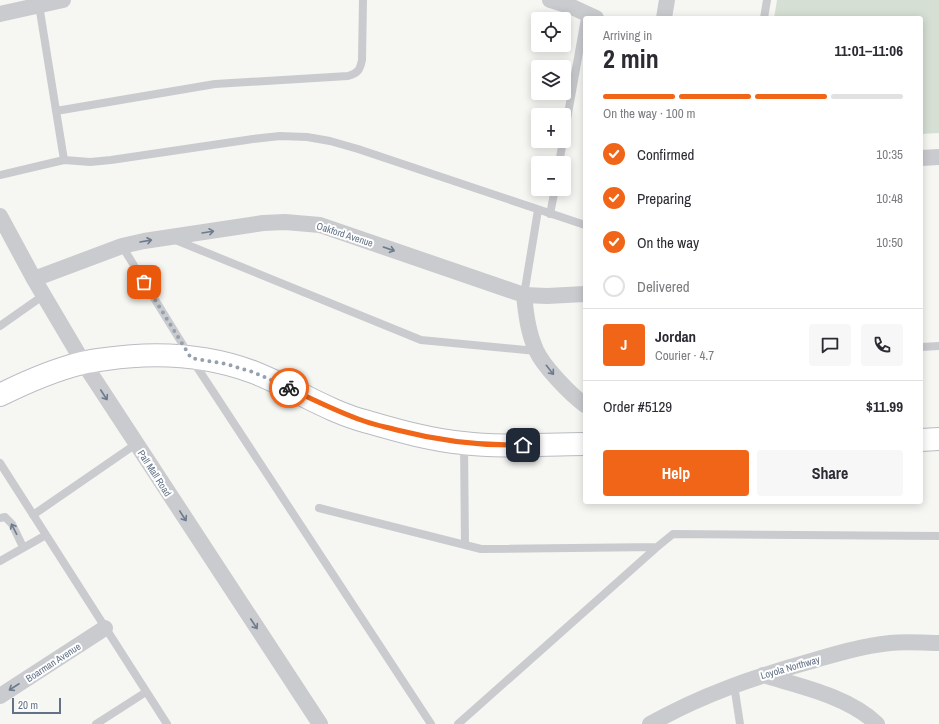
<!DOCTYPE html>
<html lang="en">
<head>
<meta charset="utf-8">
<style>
	body { margin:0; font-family:"Archivo Narrow",sans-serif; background:#f7f7f7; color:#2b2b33; height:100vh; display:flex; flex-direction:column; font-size:15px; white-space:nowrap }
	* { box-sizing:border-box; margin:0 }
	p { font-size:13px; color:#7c7c81 }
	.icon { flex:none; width:22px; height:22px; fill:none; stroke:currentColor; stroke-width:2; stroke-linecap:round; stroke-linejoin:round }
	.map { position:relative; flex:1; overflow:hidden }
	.sheet { position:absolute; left:583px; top:16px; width:340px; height:488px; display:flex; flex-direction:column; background:#fff; border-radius:4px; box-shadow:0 2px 10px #0003 }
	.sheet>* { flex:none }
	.controls { position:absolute; left:531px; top:12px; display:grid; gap:8px }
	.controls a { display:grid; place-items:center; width:40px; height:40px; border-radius:4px; background:#fff; box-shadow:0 2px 10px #0003; font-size:20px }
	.scale { position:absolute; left:12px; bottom:10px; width:49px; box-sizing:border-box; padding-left:4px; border:2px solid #637287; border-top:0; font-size:11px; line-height:14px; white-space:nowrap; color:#637287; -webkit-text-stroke:3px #fff; paint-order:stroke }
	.pin { position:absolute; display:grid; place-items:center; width:34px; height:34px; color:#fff; margin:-17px; border-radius:8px; box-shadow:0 2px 6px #0006 }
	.courier { position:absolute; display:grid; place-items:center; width:40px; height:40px; margin:-20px; border:3px solid #f16518; border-radius:50%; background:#fff; color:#222; box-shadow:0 1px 5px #0007 }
	.head em { font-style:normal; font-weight:800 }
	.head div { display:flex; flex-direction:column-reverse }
	.head { display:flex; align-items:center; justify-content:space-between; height:68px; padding:0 20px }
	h1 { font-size:26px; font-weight:800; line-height:30px }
	.bar { display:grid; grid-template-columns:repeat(4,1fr); gap:6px 4px; align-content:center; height:48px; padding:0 20px }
	.bar i { height:5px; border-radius:3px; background:#e1e1e2 }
	.bar .current { background:#f16518 }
	.bar p { grid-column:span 4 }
	.line { display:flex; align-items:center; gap:10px; padding:0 20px; border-top:1px solid #e1e1e2 }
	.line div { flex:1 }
	.round { display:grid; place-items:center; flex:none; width:42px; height:42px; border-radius:4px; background:#f7f7f7 }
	ol { padding:0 20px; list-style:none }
	li { display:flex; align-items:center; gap:12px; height:44px }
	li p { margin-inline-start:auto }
	li .icon { padding:4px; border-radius:50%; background:#f16518; color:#fff; stroke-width:4 }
	li:last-child { color:#7c7c81 }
	li i { width:22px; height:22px; border:2px solid #e1e1e2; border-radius:50% }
	.button { display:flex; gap:8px; margin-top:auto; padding:8px 20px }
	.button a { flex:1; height:46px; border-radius:4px; background:#f16518; color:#fff; font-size:16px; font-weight:800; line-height:46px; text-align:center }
	.button a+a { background:#f7f7f7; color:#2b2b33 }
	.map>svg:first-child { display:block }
</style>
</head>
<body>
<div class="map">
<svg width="939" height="724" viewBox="0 0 939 724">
	<rect width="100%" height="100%" fill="#f6f7f3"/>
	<path fill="#d6dfd4" d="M 777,0 L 939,0 L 939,133 L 921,134 L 921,18 L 774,18 Z"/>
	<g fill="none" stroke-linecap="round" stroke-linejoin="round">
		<g stroke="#b9bcc1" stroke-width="24">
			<path id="primary" d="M 0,395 C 26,382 54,370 82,363 C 90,361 98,360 106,359 C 155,352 207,355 253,372 C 292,387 328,412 368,422 C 399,431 431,440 463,443 C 503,448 545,444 585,444
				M 921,440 L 939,439"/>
		</g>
		<path stroke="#c9cbcf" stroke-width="8" d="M 39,5 L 64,160
			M 764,18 L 767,0
			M 56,111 L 215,84 L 348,76 C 358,73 360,70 362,60 L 363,0
			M 564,136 L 586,13
			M 559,163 L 563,141
			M 0,175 L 64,160 L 90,162 L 111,160 L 253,139 L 280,136 L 307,137 L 330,141 L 358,149 L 585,225
			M 550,214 L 555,189
			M 173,239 L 421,340 L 536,351
			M 122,246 L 191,358 L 431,724
			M 524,295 L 538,210
			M 0,326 L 44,295
			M 921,347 L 939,346
			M 464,444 L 465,545
			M 0,463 L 167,724
			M 319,508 L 481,549 L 657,547 L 673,534 L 939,536
			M 33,515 L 136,444
			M 0,518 L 5,517 L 12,524 L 23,547
			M 0,561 L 46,535
			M 734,685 L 740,724
			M 96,724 L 146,692
			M 458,724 L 657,547"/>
		<path stroke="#c9cbcf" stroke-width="16" d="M 550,0 L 572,7 L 596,18
			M 0,14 L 63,0
			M 664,18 L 667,0
			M 921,158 L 939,157
			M 0,216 L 34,279 L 83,362 L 320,724
			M 34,279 L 122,246 L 144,241 L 263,223 L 285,222 L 320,225 L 524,295 L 547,296 L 585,294
			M 524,295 C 526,314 528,332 536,350 C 543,366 570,394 585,405
			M 763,675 C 799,686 848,696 877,724
			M 0,696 L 105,628
			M 650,724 C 702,695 751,678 808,662 C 835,654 862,646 890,643 C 906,641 923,643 939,643"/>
		<use href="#primary" stroke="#fff" stroke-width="22"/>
	</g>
	<defs><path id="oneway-shaft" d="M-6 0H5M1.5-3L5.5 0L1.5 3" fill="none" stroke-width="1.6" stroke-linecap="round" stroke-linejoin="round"/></defs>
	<g stroke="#6d7b8e">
		<use href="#oneway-shaft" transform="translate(208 232) rotate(-9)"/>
		<use href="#oneway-shaft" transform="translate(146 241) rotate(-10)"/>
		<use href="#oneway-shaft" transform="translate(389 249) rotate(19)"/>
		<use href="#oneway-shaft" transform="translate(550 370) rotate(52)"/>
		<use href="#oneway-shaft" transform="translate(104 395) rotate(57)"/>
		<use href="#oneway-shaft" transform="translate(183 516) rotate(57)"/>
		<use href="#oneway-shaft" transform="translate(14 529) rotate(-117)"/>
		<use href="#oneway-shaft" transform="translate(254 624) rotate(57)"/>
		<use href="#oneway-shaft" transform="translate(14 687) rotate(147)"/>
	</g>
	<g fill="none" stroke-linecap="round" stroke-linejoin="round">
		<path stroke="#96a1ad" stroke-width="4" stroke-dasharray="0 7.2" d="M 144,282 L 191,358 L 226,364 L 253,372 L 289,388"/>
		<path stroke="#f16518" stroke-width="5" d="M 289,388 C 314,400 338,412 364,421 C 375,425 386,427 397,430 C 440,441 479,446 523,445"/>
	</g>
	<g text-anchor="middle" stroke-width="4" stroke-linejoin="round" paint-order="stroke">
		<g font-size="10" fill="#637287" stroke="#fff">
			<text transform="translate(345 234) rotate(18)" y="4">Oakford Avenue</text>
			<text transform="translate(155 473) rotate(57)" y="4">Pall Mall Road</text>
			<text transform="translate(53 662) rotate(-33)" y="4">Boarman Avenue</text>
			<text transform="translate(790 667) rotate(-16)" y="4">Loyola Northway</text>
		</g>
	</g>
</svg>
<div class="controls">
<a><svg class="icon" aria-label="locate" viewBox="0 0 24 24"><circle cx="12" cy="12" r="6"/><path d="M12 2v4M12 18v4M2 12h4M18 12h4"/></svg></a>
<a><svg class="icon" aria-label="layers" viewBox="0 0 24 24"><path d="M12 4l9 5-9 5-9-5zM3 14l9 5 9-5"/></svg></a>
<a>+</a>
<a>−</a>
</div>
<div class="scale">20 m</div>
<div class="pin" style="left:144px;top:282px;background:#ea580c"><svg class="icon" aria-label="bag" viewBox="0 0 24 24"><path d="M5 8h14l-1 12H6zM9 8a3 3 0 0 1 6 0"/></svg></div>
<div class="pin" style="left:523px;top:445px;background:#1f2937"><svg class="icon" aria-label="home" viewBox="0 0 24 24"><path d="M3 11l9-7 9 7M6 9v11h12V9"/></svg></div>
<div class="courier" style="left:289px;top:388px"><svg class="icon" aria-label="bike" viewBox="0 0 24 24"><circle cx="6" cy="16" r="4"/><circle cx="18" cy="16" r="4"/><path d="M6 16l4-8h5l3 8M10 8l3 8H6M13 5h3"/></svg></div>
<section class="sheet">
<div class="head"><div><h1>2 min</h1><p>Arriving in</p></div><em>11:01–11:06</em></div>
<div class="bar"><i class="current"></i><i class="current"></i><i class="current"></i><i></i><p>On the way · 100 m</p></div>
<ol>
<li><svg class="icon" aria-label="check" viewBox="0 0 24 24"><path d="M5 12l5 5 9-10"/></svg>Confirmed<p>10:35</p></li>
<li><svg class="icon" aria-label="check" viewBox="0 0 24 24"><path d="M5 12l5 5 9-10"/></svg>Preparing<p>10:48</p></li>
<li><svg class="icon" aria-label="check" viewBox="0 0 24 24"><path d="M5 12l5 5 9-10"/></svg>On the way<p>10:50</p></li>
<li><i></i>Delivered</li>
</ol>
<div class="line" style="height:72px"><b class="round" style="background:#f16518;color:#fff">J</b><div><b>Jordan</b><p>Courier · 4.7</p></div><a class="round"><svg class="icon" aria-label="chat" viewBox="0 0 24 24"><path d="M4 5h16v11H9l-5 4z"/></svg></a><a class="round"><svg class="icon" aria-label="phone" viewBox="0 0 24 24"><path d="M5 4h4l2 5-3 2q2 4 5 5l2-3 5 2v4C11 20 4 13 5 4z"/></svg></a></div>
<div class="line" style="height:52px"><div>Order #5129</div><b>$11.99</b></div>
<div class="button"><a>Help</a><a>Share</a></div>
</section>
</div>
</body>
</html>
